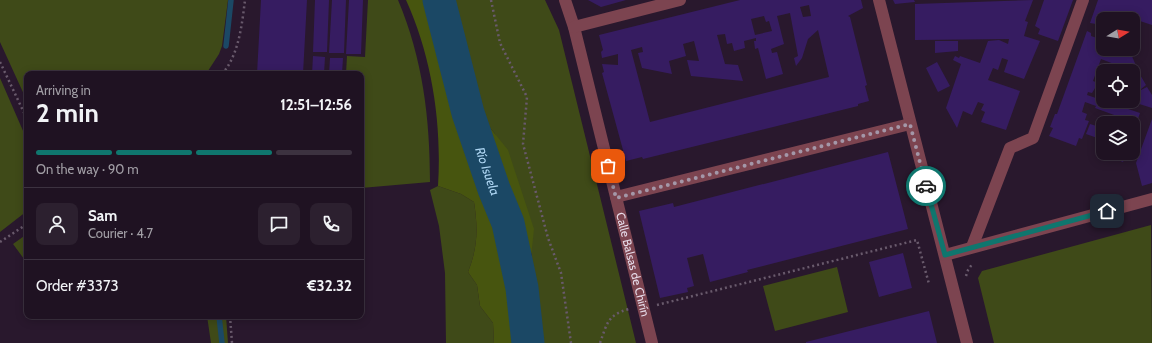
<!DOCTYPE html>
<html lang="en">
<head>
<meta charset="utf-8">
<style>
	body { margin:0; font-family:Cabin,sans-serif; background:#2c202f; color:#f1f3f6; height:100vh; display:flex; flex-direction:column; font-size:15px; white-space:nowrap }
	* { box-sizing:border-box; margin:0 }
	p { font-size:13px; color:#a19ea5 }
	.icon { flex:none; width:22px; height:22px; fill:none; stroke:currentColor; stroke-width:2; stroke-linecap:round; stroke-linejoin:round }
	.map { position:relative; flex:1; overflow:hidden }
	.side { position:absolute; left:24px; top:71px; width:340px; height:248px; display:flex; flex-direction:column; background:#1f1222; border-radius:8px; box-shadow:0 2px 10px #0003,0 0 0 1px #3c3240 }
	.side>* { flex:none }
	.needle { width:26px; rotate:79deg }
	.buttons { position:absolute; left:1096px; top:12px; display:grid; gap:8px }
	.buttons a { display:grid; place-items:center; width:44px; height:44px; border-radius:8px; background:#1f1222; box-shadow:0 2px 10px #0003,0 0 0 1px #3c3240; font-size:20px }
	.pin { position:absolute; display:grid; place-items:center; width:34px; height:34px; color:#fff; margin:-17px; border-radius:8px; box-shadow:0 2px 6px #0006 }
	.courier { position:absolute; display:grid; place-items:center; width:40px; height:40px; margin:-20px; border:3px solid #0f766e; border-radius:50%; background:#fff; color:#222; box-shadow:0 1px 5px #0007 }
	.overview em { font-style:normal; font-weight:700 }
	.overview div { display:flex; flex-direction:column-reverse }
	.overview { display:flex; align-items:center; justify-content:space-between; height:68px; padding:0 12px }
	h1 { font-size:26px; font-weight:700; line-height:30px }
	.bar { display:grid; grid-template-columns:repeat(4,1fr); gap:6px 4px; align-content:center; height:48px; padding:0 12px }
	.bar i { height:5px; border-radius:3px; background:#3c3240 }
	.bar .selected { background:#0f766e }
	.bar p { grid-column:span 4 }
	.line { display:flex; align-items:center; gap:10px; padding:0 12px; border-top:1px solid #3c3240 }
	.line div { flex:1 }
	.round { display:grid; place-items:center; flex:none; width:42px; height:42px; border-radius:8px; background:#2c202f }
	.map>svg:first-child { display:block }
</style>
</head>
<body>
<div class="map">
<svg width="1152" height="343" viewBox="0 0 1152 343">
	<rect width="100%" height="100%" fill="#29182d"/>
	<path fill="#3f4a18" d="M 0,0 L 228,0 L 222,46 L 219,54 L 206,74 L 27,74 L 27,101 L 0,42 Z
		M 368,0 L 398,0 C 423,59 430,119 430,182 L 361,188 L 361,74 L 346,74 L 347,56 L 365,57 Z
		M 445,0 L 545,0 L 559,30 L 636,343 L 537,343 L 540,326 L 535,291 L 529,276 L 532,255 L 495,134 L 487,124 L 474,74 L 462,59 Z
		M 0,78 L 27,140 L 27,211 L 0,232 Z
		M 438,186 L 461,194 L 474,202 C 478,228 478,247 468,272 L 477,285 L 480,306 L 493,323 L 494,343 L 446,343 L 445,273 L 439,226 L 430,190 Z
		M 1151,225 L 1152,343 L 994,343 L 978,278 L 982,271 Z
		M 27,234 L 27,263 L 13,244 Z
		M 837,267 L 848,312 L 775,331 L 763,286 Z
		M 207,316 L 226,316 L 228,343 L 211,343 Z"/>
	<path fill="#47550f" d="M 406,0 L 445,0 L 462,59 L 474,74 L 487,124 L 508,150 L 534,229 L 529,276 L 535,291 L 540,326 L 537,343 L 494,343 L 493,323 L 480,306 L 477,285 L 468,272 C 478,247 478,228 474,202 L 461,194 L 438,186 C 442,124 432,57 406,0 Z"/>
	<g fill="none" stroke-linecap="round" stroke-linejoin="round">
		<path stroke="#1b4865" stroke-width="5.5" d="M 226,46 L 231,0
			M 219,316 L 222,343"/>
		<path stroke="#1b4865" stroke-width="33" id="s1" d="M 439,0 L 468,113 L 494,189 L 508,223 L 522,288 L 528,343"/>
	</g>
	<path fill="#361c61" fill-rule="evenodd" d="M 261,0 L 307,0 L 303,74 L 257,74 Z
		M 315,0 L 329,0 L 327,52 L 313,52 Z
		M 332,0 L 346,0 L 344,53 L 329,53 Z
		M 349,0 L 363,0 L 361,54 L 346,54 Z
		M 588,0 L 626,0 L 601,7 Z
		M 740,0 L 861,0 L 863,8 L 848,16 L 850,17 L 867,85 L 865,86 L 869,101 L 858,104 L 858,106 L 643,159 L 642,157 L 626,161 L 602,73 L 604,72 L 602,64 L 618,65 L 618,54 L 602,58 L 601,52 L 603,50 L 599,35 ZM 809,5 L 811,16 L 803,17 L 800,7 ZM 790,13 L 798,56 L 794,58 L 796,66 L 802,58 L 808,39 L 818,30 L 829,77 L 650,122 L 631,50 L 642,47 L 643,52 L 638,53 L 642,68 L 672,74 L 669,61 L 686,56 L 683,44 L 694,41 L 699,61 L 687,60 L 691,76 L 743,81 L 738,65 L 725,64 L 717,35 L 725,34 L 727,44 L 732,43 L 734,51 L 745,48 L 744,41 L 756,38 L 756,41 L 754,41 L 755,49 L 758,48 L 766,79 L 783,74 L 777,52 L 772,53 L 771,49 L 784,44 L 777,16 ZM 764,16 L 766,22 L 769,21 L 772,31 L 755,35 L 751,19 Z
		M 893,0 L 914,0 L 915,2 L 895,4 Z
		M 1033,0 L 1025,21 L 1028,22 L 1024,36 L 1040,41 L 1024,79 L 1004,72 L 1008,60 L 1002,58 L 998,70 L 993,68 L 988,80 L 1020,91 L 1006,130 L 981,122 L 985,112 L 981,110 L 984,104 L 978,102 L 972,115 L 963,111 L 957,128 L 946,108 L 961,64 L 953,60 L 955,56 L 959,58 L 960,56 L 980,63 L 988,41 L 999,40 L 1008,44 L 1009,39 L 915,40 L 915,4 Z
		M 1044,0 L 1073,0 L 1058,41 L 1038,34 L 1040,29 L 1035,26 Z
		M 1098,0 L 1152,0 L 1152,25 L 1125,16 L 1124,19 L 1103,19 L 1103,49 L 1129,49 L 1139,73 L 1146,85 L 1141,89 L 1133,84 L 1133,71 L 1112,71 L 1114,64 L 1101,59 L 1093,81 L 1098,83 L 1092,93 L 1088,92 L 1087,95 L 1140,113 L 1133,133 L 1133,123 L 1124,123 L 1125,119 L 1095,108 L 1096,106 L 1085,102 L 1082,112 L 1087,114 L 1085,120 L 1089,121 L 1082,139 L 1079,138 L 1076,146 L 1049,136 L 1053,128 L 1050,127 L 1055,114 L 1057,114 L 1087,31 L 1091,33 L 1091,36 L 1100,39 L 1099,29 L 1096,24 L 1090,23 Z
		M 935,41 L 958,41 L 958,51 L 935,53 Z
		M 313,56 L 325,57 L 324,74 L 312,74 Z
		M 330,58 L 343,58 L 342,74 L 329,74 Z
		M 937,62 L 950,86 L 938,92 L 926,68 Z
		M 1147,87 L 1152,95 L 1152,108 L 1133,102 L 1133,91 L 1138,93 L 1137,92 Z
		M 1152,119 L 1152,183 L 1142,186 L 1136,163 Z
		M 1090,124 L 1103,128 L 1103,140 L 1086,134 Z
		M 888,152 L 908,229 L 747,270 L 748,272 L 710,282 L 703,254 L 687,258 L 694,286 L 687,288 L 688,292 L 660,298 L 639,211 L 673,203 L 674,207 Z
		M 1112,153 L 1126,153 L 1123,162 L 1111,157 Z
		M 903,253 L 912,288 L 879,297 L 869,262 Z
		M 929,311 L 937,343 L 806,343 L 806,342 Z"/>
	<g fill="none" stroke-linecap="round" stroke-linejoin="round">
		<path stroke="#695a6c" stroke-width="2.5" stroke-dasharray="2 3" stroke-linecap="butt" d="M 491,0 L 500,43 L 527,97 L 523,144 L 548,238 L 561,273 L 571,343
			M 0,62 L 27,119
			M 222,74 C 239,55 242,24 245,0
			M 0,242 L 27,224
			M 966,276 L 968,270 L 973,263
			M 657,305 L 917,240 L 929,284
			M 230,316 L 232,343
			M 600,343 C 607,324 607,315 629,309"/>
		<g stroke="#7c4450" stroke-width="12">
			<path id="s2" d="M 565,0 L 574,27 L 652,343"/>
			<path d="M 879,0 L 967,343"/>
			<path d="M 574,27 L 680,0"/>
			<path d="M 616,197 L 910,124"/>
			<path d="M 972,247 L 1010,148 L 1033,138 L 1083,0"/>
			<path d="M 945,255 L 1152,199"/>
		</g>
	</g>
	<g fill="none" stroke-linecap="round" stroke-linejoin="round">
		<path stroke="#a497a8" stroke-width="4" stroke-dasharray="0 7.2" d="M 608,166 L 616,198 L 910,124 L 926,186"/>
		<path stroke="#0f766e" stroke-width="5" d="M 926,186 L 945,255 L 1107,211"/>
	</g>
	<g text-anchor="middle" stroke-width="3" stroke-linejoin="round" paint-order="stroke">
		<g font-size="12" fill="#e7dcea" stroke="#1f0f23">
			<text dy="4" stroke="none"><textPath href="#s2" startOffset="273">Calle Balsas de Chirín</textPath></text>
		</g>
		<g font-size="13" font-style="italic" fill="#add5f2" stroke="#1f0f23">
			<text dy="5" stroke="none"><textPath href="#s1" startOffset="178">Río Isuela</textPath></text>
		</g>
	</g>
</svg>
<div class="buttons">
<a><svg class="needle" viewBox="-14 -14 28 28"><path d="M0-13l5 13h-10z" fill="#e53935"/><path d="M0 13l5-13h-10z" fill="#a19ea5"/></svg></a>
<a><svg class="icon" aria-label="locate" viewBox="0 0 24 24"><circle cx="12" cy="12" r="6"/><path d="M12 2v4M12 18v4M2 12h4M18 12h4"/></svg></a>
<a><svg class="icon" aria-label="layers" viewBox="0 0 24 24"><path d="M12 4l9 5-9 5-9-5zM3 14l9 5 9-5"/></svg></a>
</div>
<div class="pin" style="left:608px;top:166px;background:#ea580c"><svg class="icon" aria-label="bag" viewBox="0 0 24 24"><path d="M5 8h14l-1 12H6zM9 8a3 3 0 0 1 6 0"/></svg></div>
<div class="pin" style="left:1107px;top:211px;background:#1f2937"><svg class="icon" aria-label="home" viewBox="0 0 24 24"><path d="M3 11l9-7 9 7M6 9v11h12V9"/></svg></div>
<div class="courier" style="left:926px;top:186px"><svg class="icon" aria-label="car" viewBox="0 0 24 24"><path d="M5 17H2v-5l4-1 3-4h7l3 4 3 1v5h-3M9 17h6M6 11h13"/><circle cx="7" cy="17" r="2"/><circle cx="17" cy="17" r="2"/></svg></div>
<section class="side">
<div class="overview"><div><h1>2 min</h1><p>Arriving in</p></div><em>12:51–12:56</em></div>
<div class="bar"><i class="selected"></i><i class="selected"></i><i class="selected"></i><i></i><p>On the way · 90 m</p></div>
<div class="line" style="height:72px"><a class="round"><svg class="icon" aria-label="person" viewBox="0 0 24 24"><circle cx="12" cy="8" r="4"/><path d="M4 21q1-7 8-7t8 7"/></svg></a><div><b>Sam</b><p>Courier · 4.7</p></div><a class="round"><svg class="icon" aria-label="chat" viewBox="0 0 24 24"><path d="M4 5h16v11H9l-5 4z"/></svg></a><a class="round"><svg class="icon" aria-label="phone" viewBox="0 0 24 24"><path d="M5 4h4l2 5-3 2q2 4 5 5l2-3 5 2v4C11 20 4 13 5 4z"/></svg></a></div>
<div class="line" style="height:52px"><div>Order #3373</div><b>€32.32</b></div>
</section>
</div>
</body>
</html>
